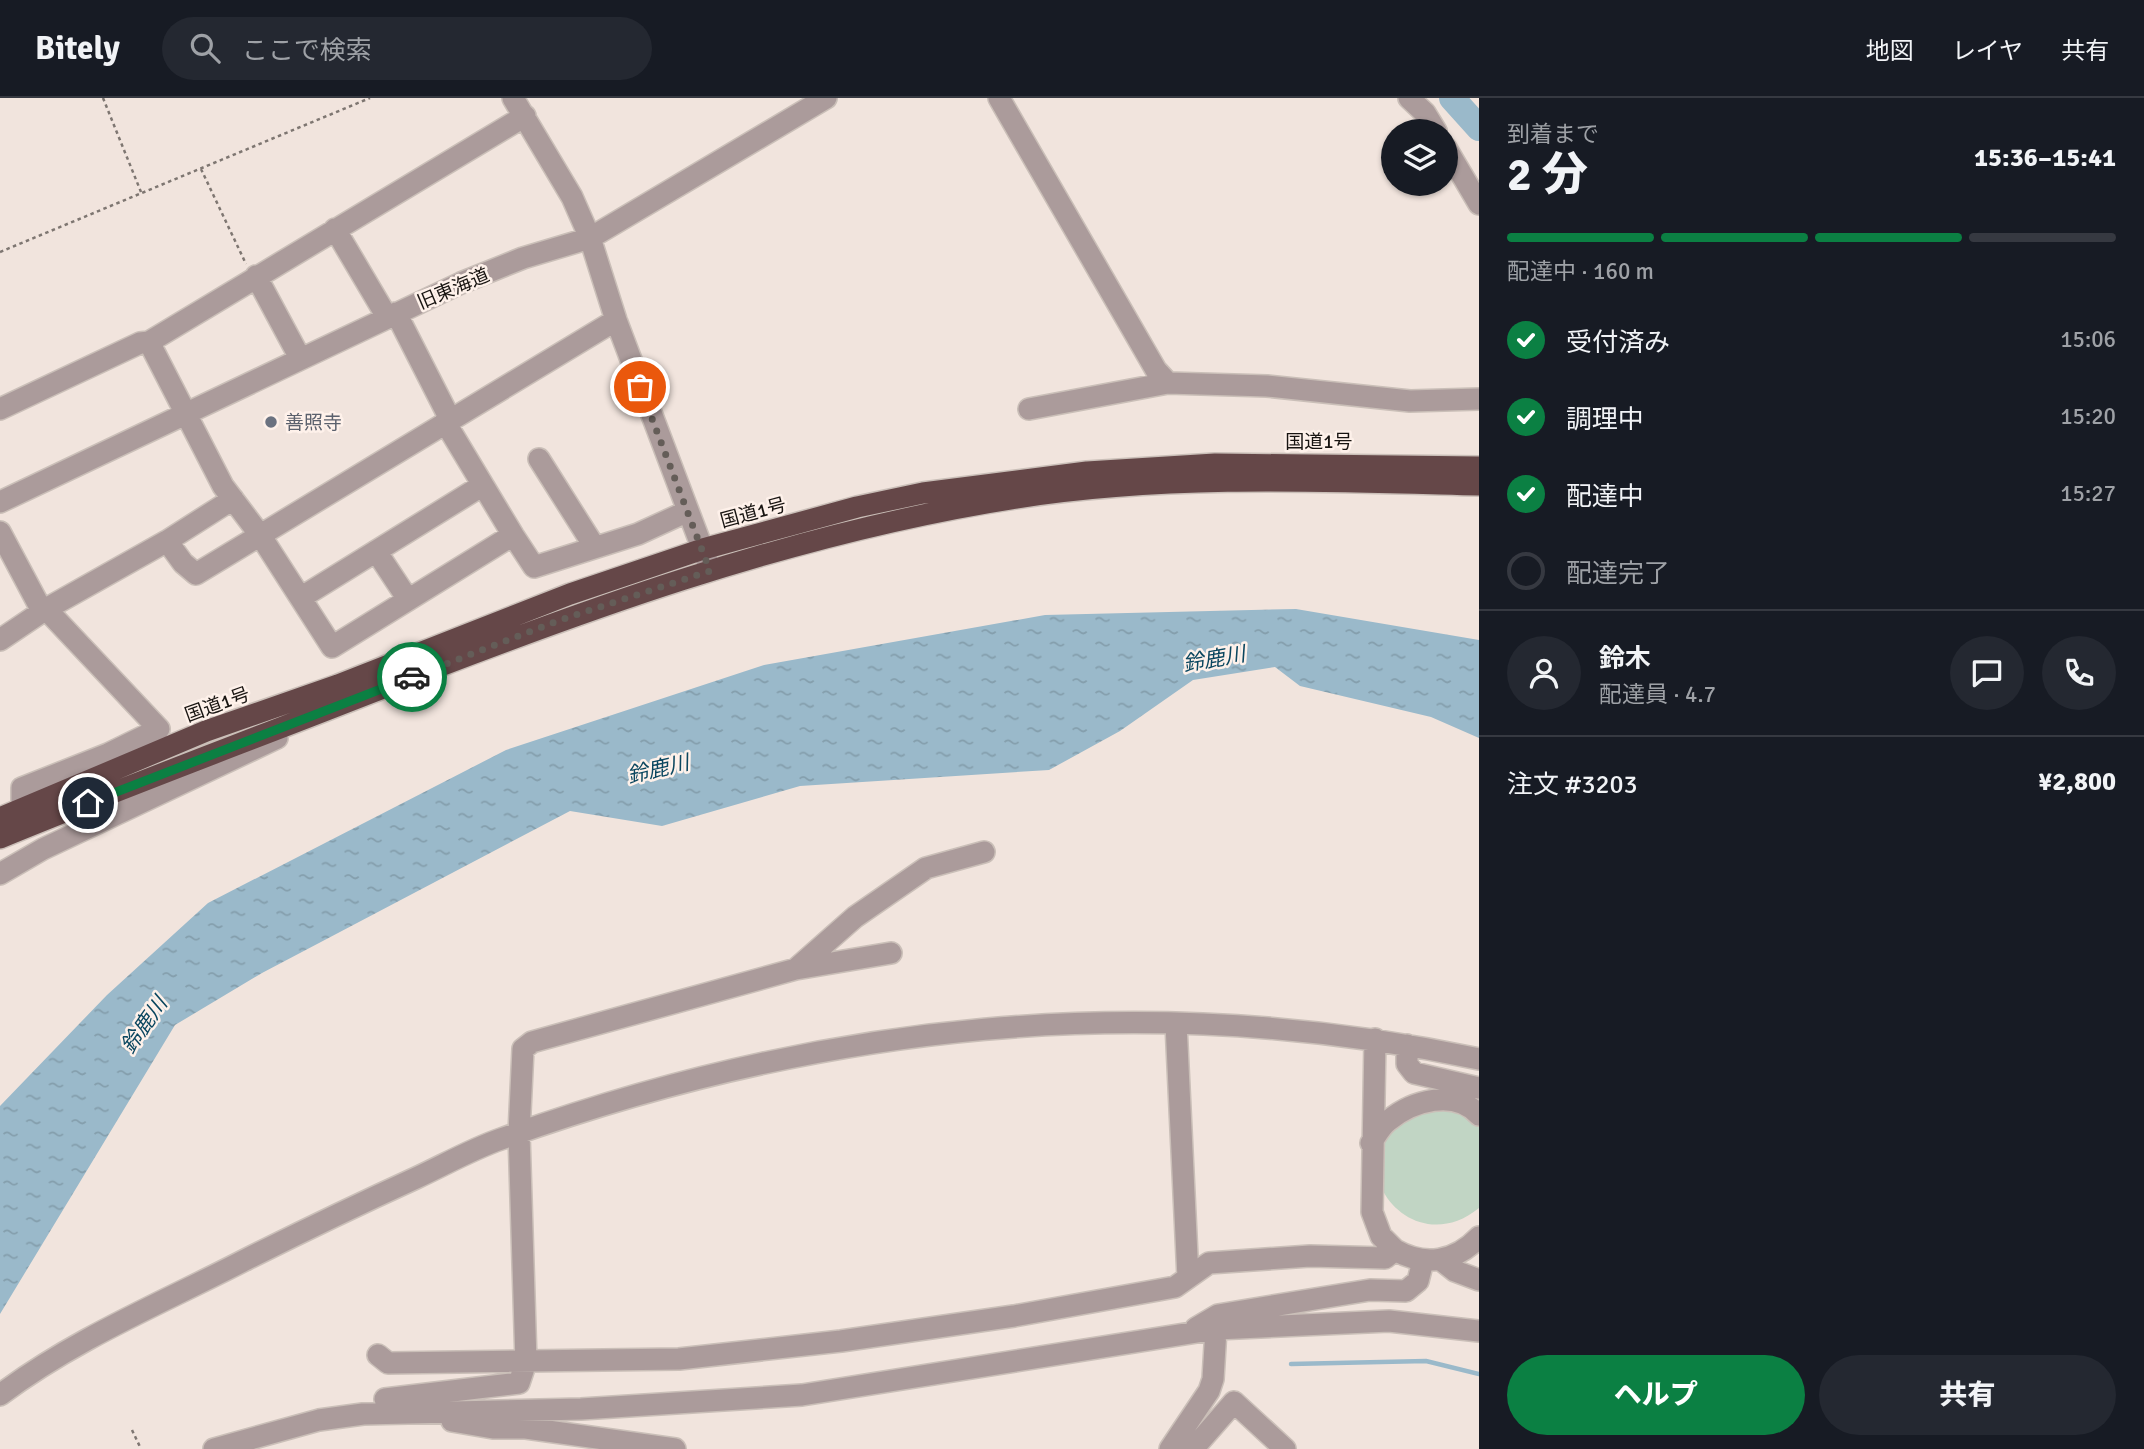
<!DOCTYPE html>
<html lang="ja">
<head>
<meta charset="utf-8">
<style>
	body { margin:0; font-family:Signika,"Noto Sans JP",sans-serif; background:#242831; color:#f1f3f6; height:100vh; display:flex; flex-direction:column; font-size:26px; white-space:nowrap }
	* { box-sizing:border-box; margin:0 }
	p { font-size:23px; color:#9ea1a6 }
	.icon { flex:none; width:38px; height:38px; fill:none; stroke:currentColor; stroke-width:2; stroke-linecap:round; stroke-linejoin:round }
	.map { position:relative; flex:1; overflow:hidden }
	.sheet { display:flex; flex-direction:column; background:#171b24; width:665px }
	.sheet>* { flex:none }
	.buttons { position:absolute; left:1381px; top:21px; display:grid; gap:14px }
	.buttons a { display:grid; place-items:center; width:77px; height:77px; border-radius:50%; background:#171b24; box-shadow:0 2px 5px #0004; font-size:35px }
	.pin { position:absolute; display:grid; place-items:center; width:60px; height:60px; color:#fff; margin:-30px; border:4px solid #fff; border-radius:50%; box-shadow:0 2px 7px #0007 }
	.courier { position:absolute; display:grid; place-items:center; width:70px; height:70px; margin:-35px; border:5px solid #0b8043; border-radius:50%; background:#fff; color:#222; box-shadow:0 2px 9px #0007 }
	.head em { font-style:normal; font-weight:800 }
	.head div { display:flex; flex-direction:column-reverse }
	.head { display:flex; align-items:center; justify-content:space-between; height:119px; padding:0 28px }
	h1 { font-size:46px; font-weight:800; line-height:52px }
	.bar { display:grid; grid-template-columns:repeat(4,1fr); gap:10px 7px; align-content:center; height:84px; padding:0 28px }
	.bar i { height:9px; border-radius:5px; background:#363941 }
	.bar .on { background:#0b8043 }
	.bar p { grid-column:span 4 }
	.line { display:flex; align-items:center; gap:18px; padding:0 28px; border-top:2px solid #363941 }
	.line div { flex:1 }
	.round { display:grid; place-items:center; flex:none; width:74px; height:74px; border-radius:37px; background:#242831 }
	ol { padding:0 28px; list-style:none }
	li { display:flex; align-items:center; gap:21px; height:77px }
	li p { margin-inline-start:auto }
	li .icon { padding:7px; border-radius:50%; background:#0b8043; color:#fff; stroke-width:4 }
	li:last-child { color:#9ea1a6 }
	li i { width:38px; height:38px; border:4px solid #363941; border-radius:50% }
	.primary-button { display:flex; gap:14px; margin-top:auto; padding:14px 28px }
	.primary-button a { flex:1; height:80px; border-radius:42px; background:#0b8043; color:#fff; font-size:28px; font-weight:800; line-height:80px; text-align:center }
	.primary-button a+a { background:#242831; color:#f1f3f6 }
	header { display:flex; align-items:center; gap:42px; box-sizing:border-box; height:98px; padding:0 35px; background:#171b24; border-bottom:2px solid #363941 }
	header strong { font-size:33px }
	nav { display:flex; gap:38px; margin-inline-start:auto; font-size:24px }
	.search { width:490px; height:63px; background:#242831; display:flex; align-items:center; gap:18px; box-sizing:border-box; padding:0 24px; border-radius:38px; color:#9ea1a6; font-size:26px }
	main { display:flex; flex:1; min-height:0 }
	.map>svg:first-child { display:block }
</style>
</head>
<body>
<header>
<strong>Bitely</strong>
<div class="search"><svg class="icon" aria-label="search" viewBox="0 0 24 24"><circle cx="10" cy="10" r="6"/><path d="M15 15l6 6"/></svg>ここで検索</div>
<nav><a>地図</a><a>レイヤ</a><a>共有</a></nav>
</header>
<main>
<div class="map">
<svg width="1479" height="1351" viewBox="0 0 1479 1351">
	<defs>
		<pattern id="water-ripples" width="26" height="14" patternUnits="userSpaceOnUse" patternTransform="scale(1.75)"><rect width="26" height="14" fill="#9ab9ca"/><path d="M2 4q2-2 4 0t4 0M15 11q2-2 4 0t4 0" fill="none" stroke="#849eac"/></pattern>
	</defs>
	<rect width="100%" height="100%" fill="#f1e4dd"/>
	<path fill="#c1d5c4" d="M 1419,1010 L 1459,1012 L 1479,1026 L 1479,1110 C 1415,1162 1348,1079 1388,1034 C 1396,1025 1409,1018 1419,1010 Z"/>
	<path fill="url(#water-ripples)" d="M 1296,511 L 1479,542 L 1479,640 L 1431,619 L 1300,588 L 1275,569 L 1193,582 L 1120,633 L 1049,672 L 800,688 L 662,728 L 570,713 L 262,875 L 175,927 L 0,1216 L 0,1008 L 107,897 L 208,805 L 506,652 L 764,567 L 1045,517 Z"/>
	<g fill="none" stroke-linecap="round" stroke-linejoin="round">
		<path stroke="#9ab9ca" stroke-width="4.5" d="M 1291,1266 L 1426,1263 L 1479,1276"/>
		<path stroke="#9ab9ca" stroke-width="26" d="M 1452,0 L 1479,30"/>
		<g stroke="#cabfb8" stroke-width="24">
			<path id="minor" d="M 513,0 L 572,99 L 590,140 L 616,222 L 709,468
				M 999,0 L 1156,272 L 1168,285
				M 1409,0 L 1425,15 L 1436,33
				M 1446,50 L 1479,106
				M 335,131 L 387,219
				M 256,178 L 300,260
				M 396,215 L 450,321
				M 149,244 L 223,388 L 260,437 L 332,549 L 513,437 L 445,324
				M 0,311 L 140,245 L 149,244 L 525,18
				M 1029,311 L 1168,285 L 1267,288 L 1410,303 L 1479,301
				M 539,361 L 594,448
				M 0,404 L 461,185 L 523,160 L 590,140 L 826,0
				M 0,434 L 42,513
				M 513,437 L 534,469 L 638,436 L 688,413
				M 167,443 L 233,401
				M 376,453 L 407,500
				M 302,499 L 483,387
				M 46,511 L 167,443 L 183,465 L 196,476 L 616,222
				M 0,542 L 46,511 L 159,631 L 108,656 L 22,690 L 22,712
				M 0,776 L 43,751 L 277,640
				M 796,871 L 855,819 L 926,770 L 984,754
				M 1176,926 L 1188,1180
				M 1375,941 L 1372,1114 L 1381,1138 L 1395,1152
				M 1407,947 L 1407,966 L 1414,975 L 1479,990
				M 1371,1045 C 1376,1038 1381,1028 1388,1023 C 1412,1003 1455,990 1479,1017
				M 1441,1162 L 1455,1173 L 1479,1182
				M 1196,1230 L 1218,1217 L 1370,1192 L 1406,1193 L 1418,1183 L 1423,1163
				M 378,1257 L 388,1265 L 679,1261 L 841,1243 L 1014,1218 L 1175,1189 L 1209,1165 L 1310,1158 L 1385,1160 L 1395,1152 C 1425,1169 1455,1164 1479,1139
				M 0,1297 C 74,1241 164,1204 247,1161 C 303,1133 359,1106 416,1080 C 444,1067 472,1051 501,1041 C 821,926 1145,890 1479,961
				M 385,1301 L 519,1285 L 526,1264 L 519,1035 L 523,951 L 532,944 L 796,871 L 891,855
				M 452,1323 L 493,1330 L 526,1330 L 675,1351
				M 214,1351 L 319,1322 L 363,1316 L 581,1311 L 802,1297 L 1216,1231 L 1389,1223 L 1479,1233
				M 1170,1351 L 1209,1293 L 1213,1281 L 1216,1231
				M 1193,1351 L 1234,1304 L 1285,1351"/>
		</g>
		<g stroke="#cabfb8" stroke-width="24">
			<path id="highway" d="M 0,720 L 206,633 L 338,587 L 570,496 L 703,451 L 857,409 L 923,395 L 1087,374 L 1215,366 L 1479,369
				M 0,740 C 119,691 240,646 360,599 C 572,516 790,435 1016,400 C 1168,376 1326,383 1479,387"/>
		</g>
		<path stroke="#7e7671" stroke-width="2.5" stroke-dasharray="3.5 3.5" stroke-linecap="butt" d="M 103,0 L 141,94
			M 201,71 L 246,166
			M 0,154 L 370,0
			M 132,1332 L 141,1351"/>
		<use href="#minor" stroke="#ab9b9b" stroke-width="21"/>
		<use href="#highway" stroke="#654748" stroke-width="21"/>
	</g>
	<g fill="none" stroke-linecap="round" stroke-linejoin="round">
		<path stroke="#645d58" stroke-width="7" stroke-dasharray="0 12.6" d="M 412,579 L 560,522 L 710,473 L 640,289"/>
		<path stroke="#0b8043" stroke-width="9" d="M 88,705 L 412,579"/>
	</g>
	<circle fill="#6b7280" stroke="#fef1ea" stroke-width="2.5" cx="271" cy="324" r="7"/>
	<g text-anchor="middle" stroke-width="5" stroke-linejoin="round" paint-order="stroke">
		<g font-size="19" fill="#181411" stroke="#fef1ea">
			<text transform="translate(453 190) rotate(-23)" y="7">旧東海道</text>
			<text x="1319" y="350">国道1号</text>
			<text transform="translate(753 414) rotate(-15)" y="7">国道1号</text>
			<text transform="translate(217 606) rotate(-20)" y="7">国道1号</text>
		</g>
		<g font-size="19" fill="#5b616d" stroke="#fef1ea" text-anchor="start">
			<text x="285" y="331">善照寺</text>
		</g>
		<g font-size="21" font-style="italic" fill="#0a465f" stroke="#fef1ea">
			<text transform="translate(1214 561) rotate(-10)" y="7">鈴鹿川</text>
			<text transform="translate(658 671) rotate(-13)" y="7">鈴鹿川</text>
			<text transform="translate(144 927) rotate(-55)" y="7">鈴鹿川</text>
		</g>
	</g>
</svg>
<div class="buttons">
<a><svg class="icon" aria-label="layers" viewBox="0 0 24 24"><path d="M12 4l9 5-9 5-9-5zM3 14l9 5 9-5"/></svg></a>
</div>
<div class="pin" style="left:640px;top:289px;background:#ea580c"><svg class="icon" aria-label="bag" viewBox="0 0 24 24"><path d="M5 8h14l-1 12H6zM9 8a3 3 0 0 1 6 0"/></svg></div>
<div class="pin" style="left:88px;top:705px;background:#1f2937"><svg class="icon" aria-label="home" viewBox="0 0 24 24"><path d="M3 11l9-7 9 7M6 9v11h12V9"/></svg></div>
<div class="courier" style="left:412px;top:579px"><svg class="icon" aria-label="car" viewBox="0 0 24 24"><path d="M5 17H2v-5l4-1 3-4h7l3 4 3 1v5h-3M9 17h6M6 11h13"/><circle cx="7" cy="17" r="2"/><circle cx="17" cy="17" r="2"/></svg></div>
</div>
<section class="sheet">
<div class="head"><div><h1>2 分</h1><p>到着まで</p></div><em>15:36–15:41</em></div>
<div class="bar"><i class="on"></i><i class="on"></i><i class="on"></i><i></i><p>配達中 · 160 m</p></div>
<ol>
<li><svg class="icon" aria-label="check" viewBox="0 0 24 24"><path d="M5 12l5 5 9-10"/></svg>受付済み<p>15:06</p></li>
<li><svg class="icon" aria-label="check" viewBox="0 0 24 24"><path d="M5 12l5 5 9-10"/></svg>調理中<p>15:20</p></li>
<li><svg class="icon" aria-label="check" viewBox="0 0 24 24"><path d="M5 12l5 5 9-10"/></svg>配達中<p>15:27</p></li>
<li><i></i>配達完了</li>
</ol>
<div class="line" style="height:126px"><a class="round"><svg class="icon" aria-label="person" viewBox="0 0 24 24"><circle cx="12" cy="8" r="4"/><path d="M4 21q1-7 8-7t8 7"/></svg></a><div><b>鈴木</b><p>配達員 · 4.7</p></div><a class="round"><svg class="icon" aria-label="chat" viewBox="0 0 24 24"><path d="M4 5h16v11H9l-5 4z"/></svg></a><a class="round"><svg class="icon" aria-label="phone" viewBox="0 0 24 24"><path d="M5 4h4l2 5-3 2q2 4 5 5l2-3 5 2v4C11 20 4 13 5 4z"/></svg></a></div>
<div class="line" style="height:91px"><div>注文 #3203</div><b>¥2,800</b></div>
<div class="primary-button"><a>ヘルプ</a><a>共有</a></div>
</section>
</main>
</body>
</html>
